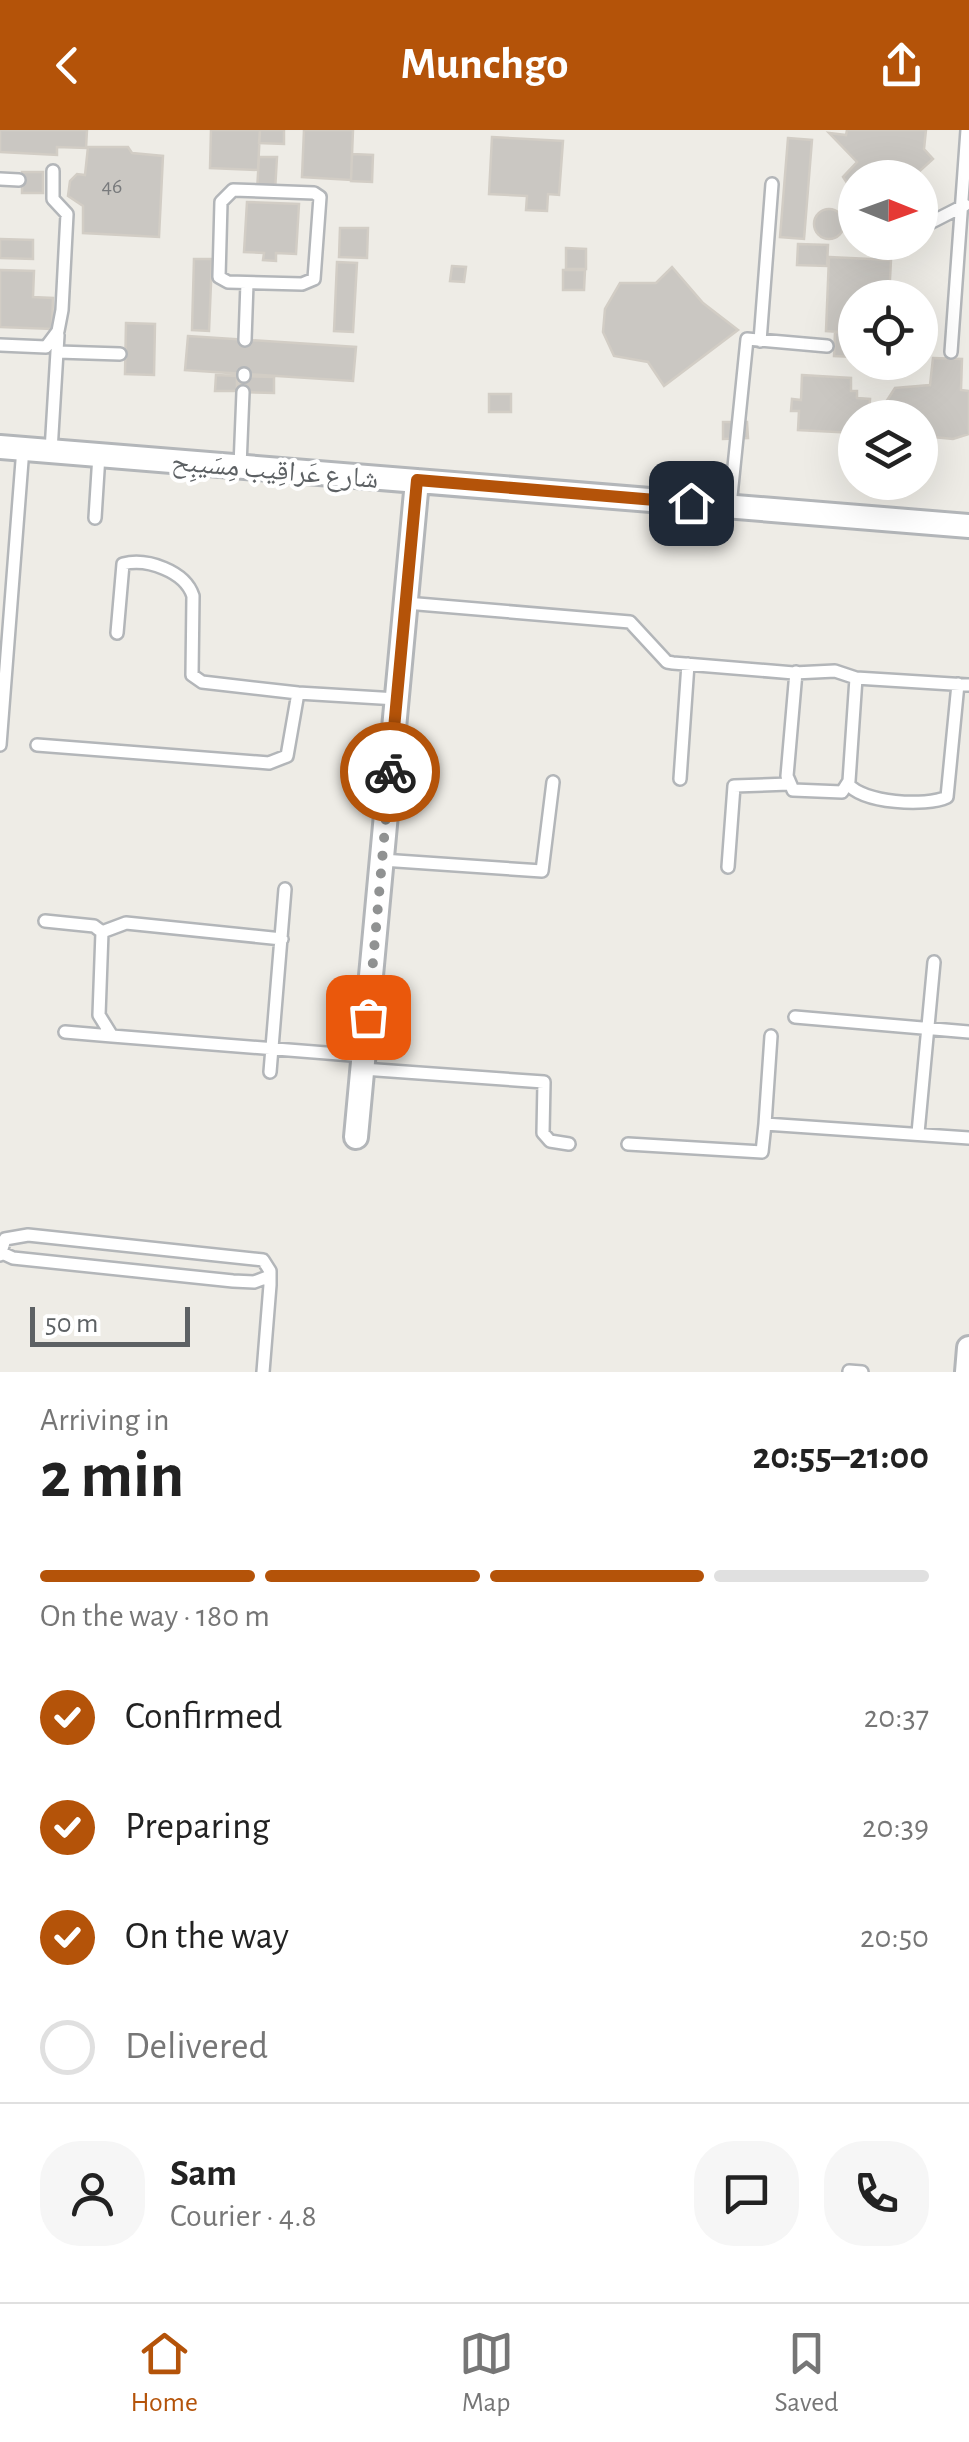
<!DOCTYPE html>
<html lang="en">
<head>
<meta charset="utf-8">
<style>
	body { margin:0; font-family:"Alegreya Sans","Noto Naskh Arabic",sans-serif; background:#f6f6f6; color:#222; height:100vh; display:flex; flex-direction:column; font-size:38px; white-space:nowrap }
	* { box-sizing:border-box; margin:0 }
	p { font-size:32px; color:#767676 }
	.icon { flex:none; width:55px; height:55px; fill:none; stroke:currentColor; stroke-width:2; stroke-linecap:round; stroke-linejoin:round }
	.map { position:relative; height:1242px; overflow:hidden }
	.sheet { display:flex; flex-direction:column; background:#fff; flex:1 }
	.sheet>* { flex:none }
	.needle { width:65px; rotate:91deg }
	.buttons { position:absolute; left:838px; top:30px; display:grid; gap:20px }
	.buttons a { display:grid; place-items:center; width:100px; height:100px; border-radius:50%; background:#fff; box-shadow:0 10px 40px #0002; font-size:50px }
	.scale { position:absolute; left:30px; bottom:25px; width:160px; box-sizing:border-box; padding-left:10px; border:5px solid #5d6164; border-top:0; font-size:28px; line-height:35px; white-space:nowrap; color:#5d6164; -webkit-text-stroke:8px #fff; paint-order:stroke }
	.pin { position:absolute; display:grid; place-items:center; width:85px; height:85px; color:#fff; margin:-42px; border-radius:20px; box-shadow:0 5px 15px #0006 }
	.courier { position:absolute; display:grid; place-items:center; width:100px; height:100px; margin:-50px; border:8px solid #b45309; border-radius:50%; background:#fff; color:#222; box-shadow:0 2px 12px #0007 }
	.head em { font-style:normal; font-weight:600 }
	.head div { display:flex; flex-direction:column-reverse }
	.head { display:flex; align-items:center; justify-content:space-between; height:170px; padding:0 40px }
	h1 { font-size:65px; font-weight:600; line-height:75px }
	.bar { display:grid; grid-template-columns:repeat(4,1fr); gap:15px 10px; align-content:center; height:120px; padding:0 40px }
	.bar i { height:12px; border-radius:8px; background:#e0e0e0 }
	.bar .on { background:#b45309 }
	.bar p { grid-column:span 4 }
	.line { display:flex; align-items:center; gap:25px; padding:0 40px; border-top:2px solid #e0e0e0 }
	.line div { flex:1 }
	.round { display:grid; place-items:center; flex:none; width:105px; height:105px; border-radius:40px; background:#f6f6f6 }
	ol { padding:0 40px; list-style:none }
	li { display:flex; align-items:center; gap:30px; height:110px }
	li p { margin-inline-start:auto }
	li .icon { padding:10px; border-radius:50%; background:#b45309; color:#fff; stroke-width:4 }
	li:last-child { color:#767676 }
	li i { width:55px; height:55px; border:5px solid #e0e0e0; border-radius:50% }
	header { display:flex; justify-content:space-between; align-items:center; height:130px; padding:0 40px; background:#b45309; color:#fff; font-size:45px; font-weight:600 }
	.tabs { display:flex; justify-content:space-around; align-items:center; height:140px; border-top:2px solid #e0e0e0; background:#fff; font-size:28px; color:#767676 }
	.tabs a { display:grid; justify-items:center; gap:5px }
	.tabs .on { color:#b45309 }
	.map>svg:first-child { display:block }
</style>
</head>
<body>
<header><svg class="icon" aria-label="back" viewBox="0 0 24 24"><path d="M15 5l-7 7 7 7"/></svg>Munchgo<svg class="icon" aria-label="share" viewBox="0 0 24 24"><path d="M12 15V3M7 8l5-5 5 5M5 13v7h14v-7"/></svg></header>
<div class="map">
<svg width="969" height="1242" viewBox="0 0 969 1242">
	<rect width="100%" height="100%" fill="#eeece6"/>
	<path fill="#cac7c2" stroke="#d2cdc5" stroke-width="2.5" d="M 0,0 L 87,0 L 86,18 L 57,17 L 57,25 L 0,22 Z
		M 211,0 L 260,0 L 258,40 L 210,38 Z
		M 260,0 L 284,0 L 284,14 L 259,13 Z
		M 304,0 L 353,0 L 351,50 L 302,47 Z
		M 847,0 L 926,0 L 924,19 L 933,29 L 912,48 L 855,48 L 855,65 L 843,47 L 857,32 L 829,3 L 846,5 Z
		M 492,7 L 563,11 L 559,65 L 548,64 L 547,81 L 526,80 L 527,66 L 489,64 Z
		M 788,8 L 812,10 L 804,109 L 780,107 Z
		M 88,17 L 128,17 L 132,23 L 163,26 L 159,107 L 83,103 L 83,76 L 68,66 L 70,51 L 77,44 L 85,45 Z
		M 352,24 L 373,25 L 372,52 L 351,51 Z
		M 259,27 L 277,27 L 275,61 L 257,61 Z
		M 22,42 L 43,42 L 43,63 L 22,63 Z
		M 247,72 L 299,74 L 296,124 L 276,123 L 276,131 L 263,130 L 264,123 L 244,122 Z
		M814 94a15 15 0 1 1 30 0a15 15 0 1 1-30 0Z
		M 340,98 L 368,98 L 367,128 L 339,127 Z
		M 0,109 L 33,110 L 33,129 L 0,128 Z
		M 798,114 L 828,115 L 827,136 L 797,135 Z
		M 566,118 L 586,119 L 586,139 L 566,139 Z
		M 829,127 L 891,130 L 889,168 L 855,168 L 855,203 L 826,201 Z
		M 194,129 L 212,129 L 209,201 L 192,200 Z
		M 337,132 L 357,133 L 353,202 L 334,201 Z
		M 452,136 L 466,137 L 464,152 L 450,151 Z
		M 672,137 L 703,173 L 738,200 L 664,256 L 648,232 L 614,226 L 603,202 L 605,179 L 620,153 L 656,153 Z
		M 0,140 L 34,141 L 33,167 L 53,168 L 52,199 L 0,197 Z
		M 563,140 L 585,140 L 584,160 L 563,160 Z
		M 126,193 L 155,194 L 154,245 L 125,244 Z
		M 835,202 L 855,203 L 855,227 L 834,226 Z
		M 188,206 L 356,217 L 353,251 L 185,240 Z
		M 933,228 L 962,229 L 961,260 L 969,261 L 969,304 L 953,309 L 923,306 L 920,288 L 885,288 L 886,272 L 895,258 L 930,255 Z
		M 216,245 L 237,246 L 237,261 L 215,261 Z
		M 802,245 L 851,248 L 851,261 L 857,261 L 857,268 L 870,269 L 869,288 L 855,288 L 855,303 L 798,300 L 799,281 L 791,281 L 792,269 L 801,270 Z
		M 240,246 L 274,247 L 274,263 L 239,262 Z
		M 489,264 L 511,264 L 511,282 L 489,282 Z
		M 723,292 L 747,292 L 748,308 L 723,309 Z"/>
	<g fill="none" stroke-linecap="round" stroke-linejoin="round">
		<g stroke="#b3b6b9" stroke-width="16">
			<path id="service" d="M 0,49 L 19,50
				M 233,60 L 314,63 L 320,67 L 314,149 L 302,154 L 228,152 L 219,147 L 221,72 Z
				M 920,98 L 965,75
				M 877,121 L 892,112
				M 245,210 L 247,153
				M 760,211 L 772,54
				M 0,215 L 46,217 L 58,201 L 62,180 L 67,84 L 53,69 L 53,41
				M 58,222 L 120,224
				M 951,222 L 967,0
				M 244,246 L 244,244
				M 51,321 L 58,205
				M 240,336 L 243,262
				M 730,376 L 747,209 L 827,216
				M 95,388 L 99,325
				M 406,473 L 630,492 L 667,532 L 673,533 L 794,543 L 835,541 L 856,548 L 968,555
				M 117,503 L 123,434 C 147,428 185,441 193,466 L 192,545 L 202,552 L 298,563
				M 796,542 L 787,646 L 793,660 L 842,662 L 849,651 L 856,548
				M 0,615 L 23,318
				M 37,615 L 269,633 L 287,626 L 298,563 L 397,569
				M 680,649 L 688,534
				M 848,654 C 863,673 926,677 947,667 L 958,554
				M 382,730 L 542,741 L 553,652
				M 728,737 L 734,656 L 789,654
				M 45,791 L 94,796 L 102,802 L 99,885 L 112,906 L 364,926
				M 102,802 L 126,793 L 282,809
				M 795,887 L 969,902
				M 65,902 L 112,906
				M 363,939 L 544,952 L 543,1003 L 550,1011 L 569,1014
				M 270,942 L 285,759
				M 765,994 L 771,906
				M 918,1003 L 934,832
				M 628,1014 L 762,1022 L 765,994 L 969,1008
				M 0,1122 L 13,1128 L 233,1151 L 254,1152 L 270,1146
				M 0,1125 L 5,1109 L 28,1105 L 263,1130 L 270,1141 L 270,1155 L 263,1242
				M 849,1241 L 862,1242"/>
		</g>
		<g stroke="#b3b6b9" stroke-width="28">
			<path id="minor" d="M 0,317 L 969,396
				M 356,1007 L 417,351
				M 967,1242 L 969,1218"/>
		</g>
		<use href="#service" stroke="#fff" stroke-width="11"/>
		<use href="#minor" stroke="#fff" stroke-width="22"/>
	</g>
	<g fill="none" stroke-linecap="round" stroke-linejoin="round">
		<path stroke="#909292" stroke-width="10" stroke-dasharray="0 18" d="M 368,887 L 390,642"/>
		<path stroke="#b45309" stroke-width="12" d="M 390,642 L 417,350 L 691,373"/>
	</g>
	<g text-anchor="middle" stroke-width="8" stroke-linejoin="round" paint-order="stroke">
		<g font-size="22" fill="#787a7c">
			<text x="112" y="63">46</text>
		</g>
		<g font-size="28" fill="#5d6164" stroke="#fff">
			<text transform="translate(275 339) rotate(5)" y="10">شارع عَراقِيب مِسَيبِح</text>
		</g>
	</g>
</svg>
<div class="buttons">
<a><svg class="needle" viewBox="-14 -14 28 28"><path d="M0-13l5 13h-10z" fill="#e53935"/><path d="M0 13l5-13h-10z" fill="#767676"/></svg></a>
<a><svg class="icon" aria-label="locate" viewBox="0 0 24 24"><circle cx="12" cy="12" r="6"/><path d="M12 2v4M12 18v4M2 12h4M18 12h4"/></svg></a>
<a><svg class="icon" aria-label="layers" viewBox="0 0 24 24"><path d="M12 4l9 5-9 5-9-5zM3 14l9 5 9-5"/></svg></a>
</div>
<div class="scale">50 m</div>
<div class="pin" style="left:368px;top:887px;background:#ea580c"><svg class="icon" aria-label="bag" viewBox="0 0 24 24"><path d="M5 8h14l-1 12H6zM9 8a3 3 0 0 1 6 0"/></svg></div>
<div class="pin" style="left:691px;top:373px;background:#1f2937"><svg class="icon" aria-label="home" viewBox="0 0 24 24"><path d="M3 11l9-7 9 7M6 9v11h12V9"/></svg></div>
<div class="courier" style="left:390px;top:642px"><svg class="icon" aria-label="bike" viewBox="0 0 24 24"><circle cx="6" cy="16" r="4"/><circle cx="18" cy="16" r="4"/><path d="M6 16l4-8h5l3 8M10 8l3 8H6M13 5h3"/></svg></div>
</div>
<section class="sheet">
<div class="head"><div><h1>2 min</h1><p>Arriving in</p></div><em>20:55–21:00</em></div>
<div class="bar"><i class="on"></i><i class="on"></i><i class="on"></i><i></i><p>On the way · 180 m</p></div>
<ol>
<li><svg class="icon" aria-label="check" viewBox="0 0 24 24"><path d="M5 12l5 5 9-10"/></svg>Confirmed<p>20:37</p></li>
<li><svg class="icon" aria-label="check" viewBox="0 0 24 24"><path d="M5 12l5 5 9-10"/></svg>Preparing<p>20:39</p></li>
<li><svg class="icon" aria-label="check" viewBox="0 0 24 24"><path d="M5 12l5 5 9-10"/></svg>On the way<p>20:50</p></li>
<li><i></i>Delivered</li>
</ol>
<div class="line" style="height:180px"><a class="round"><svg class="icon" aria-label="person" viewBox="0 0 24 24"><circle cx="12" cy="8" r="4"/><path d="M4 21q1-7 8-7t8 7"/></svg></a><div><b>Sam</b><p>Courier · 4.8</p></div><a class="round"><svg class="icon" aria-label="chat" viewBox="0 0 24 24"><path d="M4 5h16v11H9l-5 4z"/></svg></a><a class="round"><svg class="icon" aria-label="phone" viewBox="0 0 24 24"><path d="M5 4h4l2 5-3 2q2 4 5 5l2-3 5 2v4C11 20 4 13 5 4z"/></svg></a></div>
</section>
<nav class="tabs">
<a class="on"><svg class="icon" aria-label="home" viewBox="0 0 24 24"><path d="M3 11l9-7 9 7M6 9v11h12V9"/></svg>Home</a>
<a><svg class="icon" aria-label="map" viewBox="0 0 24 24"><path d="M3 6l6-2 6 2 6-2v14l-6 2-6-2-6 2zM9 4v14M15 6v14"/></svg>Map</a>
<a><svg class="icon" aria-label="saved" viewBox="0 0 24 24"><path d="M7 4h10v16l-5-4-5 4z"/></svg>Saved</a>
</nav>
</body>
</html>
